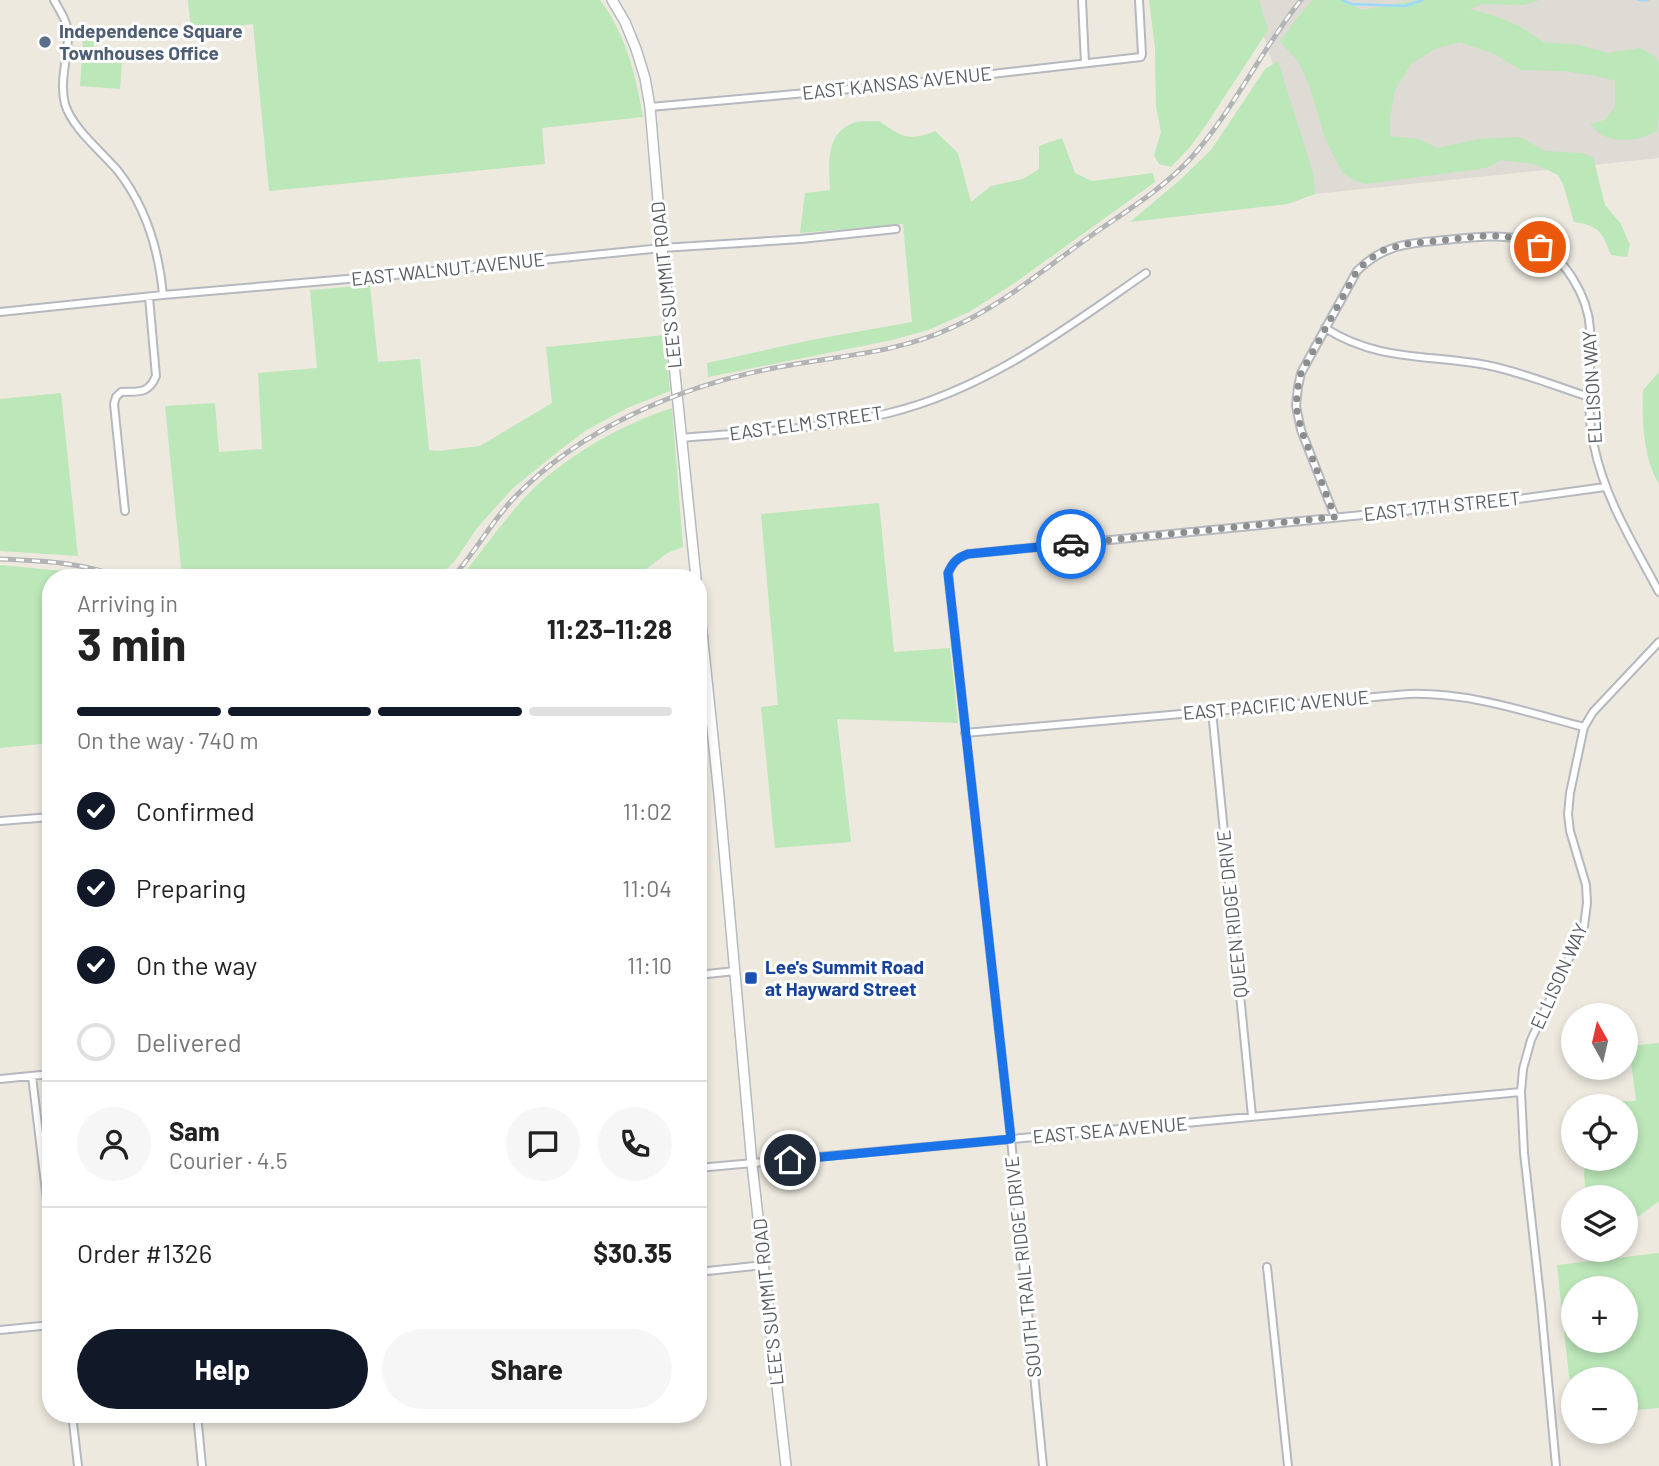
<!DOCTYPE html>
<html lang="en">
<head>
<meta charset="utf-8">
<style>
	body { margin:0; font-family:Barlow,sans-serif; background:#f6f6f6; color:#222; height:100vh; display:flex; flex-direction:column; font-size:26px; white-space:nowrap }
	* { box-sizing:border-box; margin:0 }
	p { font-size:23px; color:#767676 }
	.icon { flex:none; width:38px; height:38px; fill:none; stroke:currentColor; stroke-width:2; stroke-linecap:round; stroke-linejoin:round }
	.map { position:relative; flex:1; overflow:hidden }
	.drawer { position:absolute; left:42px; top:569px; width:665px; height:854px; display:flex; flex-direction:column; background:#fff; border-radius:28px; box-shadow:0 4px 10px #0003 }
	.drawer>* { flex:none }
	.needle { width:46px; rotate:352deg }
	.tools { position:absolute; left:1561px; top:1003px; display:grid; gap:14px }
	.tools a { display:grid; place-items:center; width:77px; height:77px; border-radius:50%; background:#fff; box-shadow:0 4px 10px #0003; font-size:35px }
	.pin { position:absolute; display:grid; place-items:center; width:60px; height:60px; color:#fff; margin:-30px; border:4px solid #fff; border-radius:50%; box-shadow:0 2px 7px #0007 }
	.courier { position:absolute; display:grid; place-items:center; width:70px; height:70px; margin:-35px; border:5px solid #1a73e8; border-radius:50%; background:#fff; color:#222; box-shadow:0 2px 9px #0007 }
	.headline em { font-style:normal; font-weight:700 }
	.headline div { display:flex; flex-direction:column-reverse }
	.headline { display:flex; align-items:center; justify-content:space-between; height:119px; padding:0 35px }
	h1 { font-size:46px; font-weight:700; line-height:52px }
	.bar { display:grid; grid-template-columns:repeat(4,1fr); gap:10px 7px; align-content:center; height:84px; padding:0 35px }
	.bar i { height:9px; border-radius:5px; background:#e0e0e0 }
	.bar .active { background:#111827 }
	.bar p { grid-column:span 4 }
	.line { display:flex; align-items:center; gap:18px; padding:0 35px; border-top:2px solid #e0e0e0 }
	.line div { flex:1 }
	.round { display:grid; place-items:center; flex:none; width:74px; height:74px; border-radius:37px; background:#f6f6f6 }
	ol { padding:0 35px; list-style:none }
	li { display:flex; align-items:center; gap:21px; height:77px }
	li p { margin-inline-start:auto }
	li .icon { padding:7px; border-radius:50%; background:#111827; color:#fff; stroke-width:4 }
	li:last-child { color:#767676 }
	li i { width:38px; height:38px; border:4px solid #e0e0e0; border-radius:50% }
	.button { display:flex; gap:14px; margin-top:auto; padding:14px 35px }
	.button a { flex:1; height:80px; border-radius:42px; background:#111827; color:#fff; font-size:28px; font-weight:700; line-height:80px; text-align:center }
	.button a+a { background:#f6f6f6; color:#222 }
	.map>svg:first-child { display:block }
</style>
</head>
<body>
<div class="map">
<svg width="1659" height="1466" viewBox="0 0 1659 1466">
	<rect width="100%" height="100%" fill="#ede9df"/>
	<path fill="#dddbd4" d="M 1252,0 L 1659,0 L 1659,158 L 1315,194 Z"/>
	<path fill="#bbe7b9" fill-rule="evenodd" d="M 188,0 L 600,0 C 626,34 636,76 643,117 L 542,128 L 545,164 L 269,191 L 253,24 L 191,31 Z
		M 1149,0 L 1259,0 L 1268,30 L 1206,125 L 1190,147 L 1171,167 L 1159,164 L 1154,155 L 1161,132 L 1156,107 L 1155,49 Z
		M 1313,0 L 1344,0 L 1362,10 L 1418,0 L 1540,0 L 1523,5 L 1482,4 L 1470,9 L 1495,16 L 1521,27 L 1543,42 L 1579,45 L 1608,53 L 1640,48 L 1655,56 L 1659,65 L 1659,110 L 1657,131 C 1641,140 1621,143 1604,136 C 1599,134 1594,128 1590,124 L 1605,120 L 1615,107 L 1615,81 L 1597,76 L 1562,71 L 1521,70 L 1494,54 L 1460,42 L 1435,49 L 1411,64 L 1395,90 L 1390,118 L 1390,136 L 1419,139 L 1437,148 L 1479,139 L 1520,137 L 1545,151 L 1582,153 L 1593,157 L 1605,205 L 1621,224 L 1630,245 L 1627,257 L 1611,255 C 1602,232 1600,226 1574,222 L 1563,184 L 1558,175 L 1535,164 L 1501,160 L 1486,168 L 1366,184 L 1354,180 L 1342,172 L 1325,138 L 1309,85 L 1298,61 L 1280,42 L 1299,15 Z
		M 83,40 L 94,41 L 93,60 L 122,63 L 120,89 L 80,86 Z
		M 1278,61 L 1313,173 L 1315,194 L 1288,204 L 1130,222 L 1180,180 L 1211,150 L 1265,69 Z
		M 879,121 C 902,137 908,142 935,131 L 958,153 L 971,202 L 991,186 L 1023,179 L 1039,169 L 1039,146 L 1062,138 L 1075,173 L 1092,181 L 1153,173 L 1155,182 L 1016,282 L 969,312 L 928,330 L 892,340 L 708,377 L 707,363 L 811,340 L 912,322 L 903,224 L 800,233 L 805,193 L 830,190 C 829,167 825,135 851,124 C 858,120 871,122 879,121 Z
		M 370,285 L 378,362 L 420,359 L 429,450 L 437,451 L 480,446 L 552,403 L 546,347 L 665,335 L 670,391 L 627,408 L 585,431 L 560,450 L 513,488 L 477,528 L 454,562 L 438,577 L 182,577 L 165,406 L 215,403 L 219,452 L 262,449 L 258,373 L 317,368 L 310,290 Z
		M 1659,372 L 1659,484 C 1643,458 1642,420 1643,390 Z
		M 61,393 L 78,556 L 0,551 L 0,399 Z
		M 672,408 L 683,547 L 667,553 L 636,577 L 461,577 C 485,548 506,516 533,489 C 573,452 621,425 672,408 Z
		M 879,503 L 894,652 L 950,648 L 958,723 L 837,719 L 851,842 L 775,848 L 761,707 L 778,705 L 761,514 Z
		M 0,565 L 74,572 L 97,577 L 51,578 L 51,743 L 0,748 Z
		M 1659,1043 L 1659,1201 L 1639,1216 L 1626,1219 L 1626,1197 L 1586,1197 L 1584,1173 L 1586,1159 L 1626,1158 L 1626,1106 L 1607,1106 L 1607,1101 L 1636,1101 L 1629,1046 Z
		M 1659,1253 L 1659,1408 L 1626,1411 L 1626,1379 L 1573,1379 L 1573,1385 L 1569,1376 L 1557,1265 ZM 1573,1288 L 1626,1288 L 1626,1340 L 1573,1340 Z"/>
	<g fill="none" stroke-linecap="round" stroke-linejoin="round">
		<path stroke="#9dd8ff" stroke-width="2.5" d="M 1342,0 L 1352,4 L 1405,6 L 1423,0
			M 1638,0 L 1648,0"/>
		<g stroke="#b5b8be" stroke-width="10">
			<path id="minor" d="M 54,0 C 60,11 68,22 68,35 C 68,58 59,81 65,104 C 72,128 102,152 118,171 C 146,207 159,251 163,295
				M 1082,0 L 1085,63
				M 650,107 L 905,84 L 1141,57 L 1142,54 L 1139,0
				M 0,312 L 163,295 L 394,275 L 662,248 L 801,239 L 896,229
				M 1325,328 C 1379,362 1428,354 1486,365 C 1522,372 1555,386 1589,397
				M 682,438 C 751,432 821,429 889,413 C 987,389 1065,329 1146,273
				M 125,511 L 114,404 L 116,397 L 121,392 C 138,391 148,395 156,376 L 149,297
				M 1335,517 L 1301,430 L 1296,406 L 1298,387 L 1301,373 L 1357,271 C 1387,241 1416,243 1455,239 C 1505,234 1544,232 1573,279 C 1583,295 1589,310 1590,329 C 1592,368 1585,408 1594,446 C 1605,499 1634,545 1659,592
				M 1212,711 L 1252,1116
				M 965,733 L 1408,694 C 1469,692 1526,712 1584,727
				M 0,821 L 51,817
				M 698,975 L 735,971
				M 32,1076 L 51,1233
				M 0,1079 L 51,1074
				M 698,1168 L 1521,1092
				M 1267,1267 L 1288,1466
				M 698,1272 L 764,1265
				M 0,1330 L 51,1325
				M 72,1414 L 78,1466
				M 197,1414 L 202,1466
				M 1043,1466 L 1011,1139 L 948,573 C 953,562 957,558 968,554 L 1504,501 L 1605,487
				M 1556,1466 L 1541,1305 L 1524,1153 L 1521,1092 L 1523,1069 L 1531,1040 L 1584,926 L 1587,903 L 1586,885 L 1570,831 L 1568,814 L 1570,793 L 1584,727 L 1593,712 L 1659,642"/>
		</g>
		<g stroke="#b5bac0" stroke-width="12">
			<path id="secondary" d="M 612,0 L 625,22 L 636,49 L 645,78 L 650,107 L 662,248 L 696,578
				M 698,594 L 719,795 L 752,1164 L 786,1466"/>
		</g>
		<use href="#minor" stroke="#fff" stroke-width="6"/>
		<use href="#secondary" stroke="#fff" stroke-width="9"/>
		<g stroke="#b3b4b5" stroke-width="5">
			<path id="rail" d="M 0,559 C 42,561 83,562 122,578
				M 452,578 C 475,553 491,522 514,498 C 581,428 681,386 774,368 C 834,356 895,354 951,328 C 999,307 1042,271 1085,240 C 1121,214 1161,191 1191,158 C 1233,111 1261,50 1301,0"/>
		</g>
		<use href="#rail" stroke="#fff" stroke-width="2.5" stroke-dasharray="8" stroke-linecap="butt"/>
	</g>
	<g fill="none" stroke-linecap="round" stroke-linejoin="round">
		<path stroke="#8c8e8e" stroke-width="7" stroke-dasharray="0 12.6" d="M 1071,544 L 1335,517 L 1301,429 L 1296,406 L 1298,387 L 1301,373 L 1357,271 L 1368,260 L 1384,250 L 1406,244 L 1483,236 L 1503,236 L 1520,239 L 1540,247"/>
		<path stroke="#1a73e8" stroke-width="9" d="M 790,1160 L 1011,1139 L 948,573 C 953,562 957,558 968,554 L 1071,544"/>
	</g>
	<circle fill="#5c6f8a" stroke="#fff" stroke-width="2.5" cx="45" cy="42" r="7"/>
	<rect fill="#1a4fb4" stroke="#fff" stroke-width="2.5" x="744" y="971" width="14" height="14" rx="3.5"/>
	<g text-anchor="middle" stroke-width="6" stroke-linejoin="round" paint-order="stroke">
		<g font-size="19" font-weight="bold" fill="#4e5e75" stroke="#fff" text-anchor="start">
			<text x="59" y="38">Independence Square<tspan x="59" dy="22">Townhouses Office</tspan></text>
		</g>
		<g font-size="19" fill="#585d62" stroke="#fff">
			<text transform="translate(897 83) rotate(-6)" y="7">EAST KANSAS AVENUE</text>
			<text transform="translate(448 269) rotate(-6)" y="7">EAST WALNUT AVENUE</text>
			<text transform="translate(666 285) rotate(-96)" y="7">LEE'S SUMMIT ROAD</text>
			<text transform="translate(1592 387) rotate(-93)" y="7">ELLISON WAY</text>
			<text transform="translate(806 423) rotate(-8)" y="7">EAST ELM STREET</text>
			<text transform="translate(1442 506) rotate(-6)" y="7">EAST 17TH STREET</text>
			<text transform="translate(1276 705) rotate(-5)" y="7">EAST PACIFIC AVENUE</text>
			<text transform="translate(1232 914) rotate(-96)" y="7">QUEEN RIDGE DRIVE</text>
			<text transform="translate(1559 976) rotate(-66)" y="7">ELLISON WAY</text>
			<text transform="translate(1110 1130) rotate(-5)" y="7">EAST SEA AVENUE</text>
			<text transform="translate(1023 1267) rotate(-96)" y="7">SOUTH TRAIL RIDGE DRIVE</text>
			<text transform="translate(768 1302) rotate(-96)" y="7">LEE'S SUMMIT ROAD</text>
		</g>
		<g font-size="19" font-weight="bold" fill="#164399" stroke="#fff" text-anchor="start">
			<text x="765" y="974">Lee's Summit Road<tspan x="765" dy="22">at Hayward Street</tspan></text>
		</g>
	</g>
</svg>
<div class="tools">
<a><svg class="needle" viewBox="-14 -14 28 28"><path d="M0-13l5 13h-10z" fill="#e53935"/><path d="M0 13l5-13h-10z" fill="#767676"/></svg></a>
<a><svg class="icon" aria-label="locate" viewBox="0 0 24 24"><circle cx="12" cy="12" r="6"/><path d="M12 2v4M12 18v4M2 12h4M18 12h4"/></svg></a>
<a><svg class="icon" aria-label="layers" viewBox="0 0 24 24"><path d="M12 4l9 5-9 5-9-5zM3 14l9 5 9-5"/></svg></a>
<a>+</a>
<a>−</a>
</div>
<div class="pin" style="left:1540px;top:247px;background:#ea580c"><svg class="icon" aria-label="bag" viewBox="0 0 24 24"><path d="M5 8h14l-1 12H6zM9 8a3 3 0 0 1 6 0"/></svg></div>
<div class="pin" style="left:790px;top:1160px;background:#1f2937"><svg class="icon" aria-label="home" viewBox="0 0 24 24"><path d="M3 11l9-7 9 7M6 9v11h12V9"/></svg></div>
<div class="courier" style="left:1071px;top:544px"><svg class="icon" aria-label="car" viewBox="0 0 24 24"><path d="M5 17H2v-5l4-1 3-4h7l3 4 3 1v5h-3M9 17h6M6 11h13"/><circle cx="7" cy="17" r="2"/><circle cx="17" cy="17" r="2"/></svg></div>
<section class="drawer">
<div class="headline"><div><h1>3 min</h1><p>Arriving in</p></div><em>11:23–11:28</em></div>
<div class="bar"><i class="active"></i><i class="active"></i><i class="active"></i><i></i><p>On the way · 740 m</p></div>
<ol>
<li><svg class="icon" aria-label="check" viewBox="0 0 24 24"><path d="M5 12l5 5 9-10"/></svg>Confirmed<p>11:02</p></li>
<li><svg class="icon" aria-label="check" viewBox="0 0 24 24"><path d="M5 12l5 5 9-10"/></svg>Preparing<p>11:04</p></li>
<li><svg class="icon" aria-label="check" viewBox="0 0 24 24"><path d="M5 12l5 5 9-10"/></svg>On the way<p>11:10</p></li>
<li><i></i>Delivered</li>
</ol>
<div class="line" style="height:126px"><a class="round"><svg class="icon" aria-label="person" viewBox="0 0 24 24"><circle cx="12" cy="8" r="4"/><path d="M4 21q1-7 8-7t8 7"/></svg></a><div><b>Sam</b><p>Courier · 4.5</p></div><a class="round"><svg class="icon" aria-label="chat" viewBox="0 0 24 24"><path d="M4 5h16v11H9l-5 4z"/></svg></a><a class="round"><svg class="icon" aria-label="phone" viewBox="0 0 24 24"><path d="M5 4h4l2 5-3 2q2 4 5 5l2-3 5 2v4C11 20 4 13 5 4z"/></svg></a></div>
<div class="line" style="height:91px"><div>Order #1326</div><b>$30.35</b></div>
<div class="button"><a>Help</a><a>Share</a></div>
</section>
</div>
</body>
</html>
